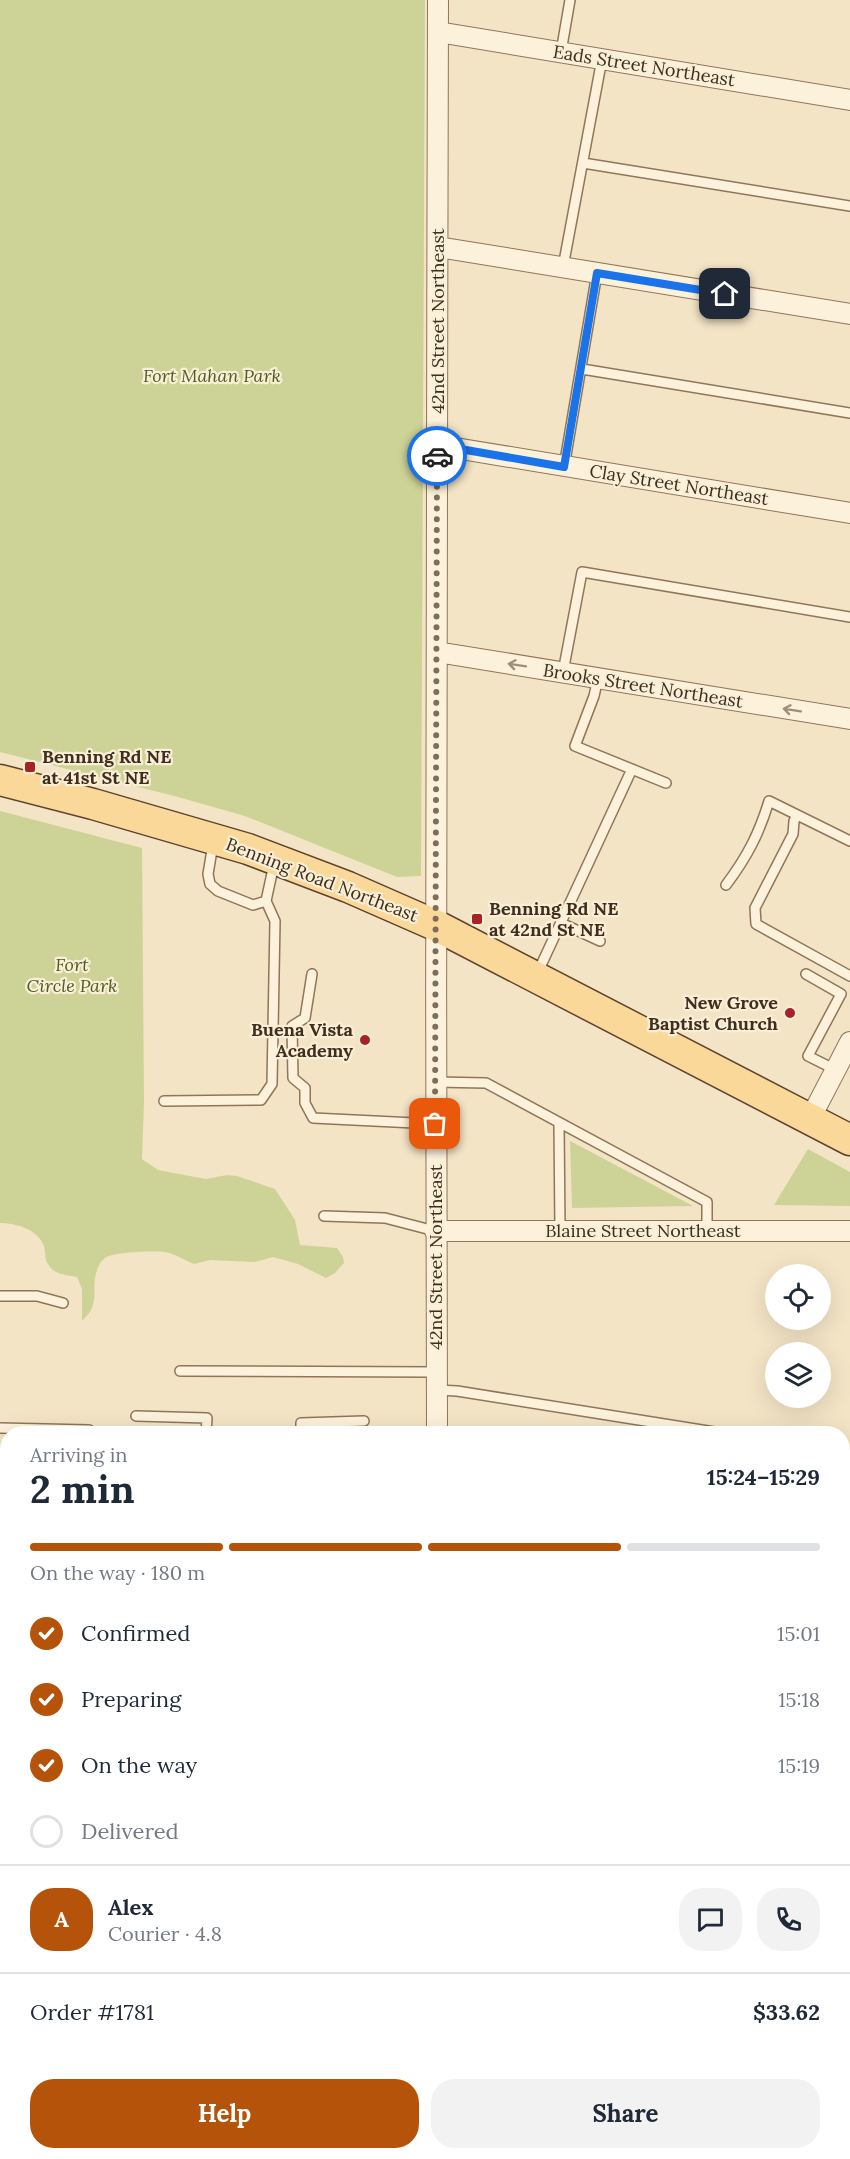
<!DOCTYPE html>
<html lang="en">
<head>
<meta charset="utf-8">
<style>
	body { margin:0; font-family:Lora,serif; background:#f2f2f3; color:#1f2937; height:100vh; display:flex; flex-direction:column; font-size:22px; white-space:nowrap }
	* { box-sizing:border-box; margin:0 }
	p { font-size:20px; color:#747a83 }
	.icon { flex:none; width:33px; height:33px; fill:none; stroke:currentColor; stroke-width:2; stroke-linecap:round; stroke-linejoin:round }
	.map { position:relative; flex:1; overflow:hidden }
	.side { position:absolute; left:0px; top:1426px; width:850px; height:734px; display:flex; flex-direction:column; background:#fff; border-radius:24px 24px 0 0; box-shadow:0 6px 24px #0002 }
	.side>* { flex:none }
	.fabs { position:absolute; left:765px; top:1264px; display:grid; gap:12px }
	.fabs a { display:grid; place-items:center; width:66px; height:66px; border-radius:50%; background:#fff; box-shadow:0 6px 24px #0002; font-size:30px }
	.pin { position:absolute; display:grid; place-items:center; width:51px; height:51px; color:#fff; margin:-26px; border-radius:12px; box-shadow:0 3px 9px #0006 }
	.courier { position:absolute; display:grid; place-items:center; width:60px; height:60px; margin:-30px; border:4px solid #1a73e8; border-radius:50%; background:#fff; color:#222; box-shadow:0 2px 8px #0007 }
	.overview em { font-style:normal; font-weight:700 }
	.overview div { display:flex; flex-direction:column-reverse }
	.overview { display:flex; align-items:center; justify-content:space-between; height:102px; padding:0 30px }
	h1 { font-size:39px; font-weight:700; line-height:45px }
	.bar { display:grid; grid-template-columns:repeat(4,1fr); gap:9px 6px; align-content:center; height:72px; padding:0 30px }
	.bar i { height:8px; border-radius:4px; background:#e0e1e3 }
	.bar .on { background:#b45309 }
	.bar p { grid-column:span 4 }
	.line { display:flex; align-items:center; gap:15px; padding:0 30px; border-top:2px solid #e0e1e3 }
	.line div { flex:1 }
	.round { display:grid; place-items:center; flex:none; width:63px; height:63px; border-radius:24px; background:#f2f2f3 }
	ol { padding:0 30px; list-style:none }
	li { display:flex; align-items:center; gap:18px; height:66px }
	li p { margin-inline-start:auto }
	li .icon { padding:6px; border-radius:50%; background:#b45309; color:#fff; stroke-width:4 }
	li:last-child { color:#747a83 }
	li i { width:33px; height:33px; border:3px solid #e0e1e3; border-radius:50% }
	.cta { display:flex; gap:12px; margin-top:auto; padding:12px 30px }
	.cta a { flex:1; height:69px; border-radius:24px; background:#b45309; color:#fff; font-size:24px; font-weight:700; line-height:69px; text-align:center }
	.cta a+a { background:#f2f2f3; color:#1f2937 }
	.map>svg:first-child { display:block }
</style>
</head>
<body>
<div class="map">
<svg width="850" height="2159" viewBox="0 0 850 2159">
	<rect width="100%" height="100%" fill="#f3e4c5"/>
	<path fill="#cdd397" d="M 0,0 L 425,0 L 421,876 L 397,877 L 245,816 L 178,797 L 0,752 Z
		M 0,811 L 142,848 L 144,1102 L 142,1159 L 158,1170 L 206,1179 L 227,1175 L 237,1176 L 275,1189 L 295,1220 L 300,1245 L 337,1248 L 343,1257 L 344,1263 L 335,1273 L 326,1278 L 298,1264 L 273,1257 L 255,1262 L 210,1260 L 194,1264 C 186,1261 177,1255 169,1253 C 158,1250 113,1252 105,1258 C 102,1260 98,1266 97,1270 C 90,1290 102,1303 82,1321 L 82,1289 L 77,1277 C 66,1275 54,1275 48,1264 C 44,1259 46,1251 44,1246 C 38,1229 15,1223 0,1223 Z
		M 570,1141 L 693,1206 L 572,1208 Z
		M 808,1149 L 850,1172 L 850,1206 L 774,1205 Z
		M 0,1893 L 8,1893 L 8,2152 L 843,2152 L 843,1893 L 850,1893 L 850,2159 L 0,2159 Z"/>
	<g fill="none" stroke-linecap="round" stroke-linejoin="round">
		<g stroke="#907559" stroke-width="12">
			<path id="lane" d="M 561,52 L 570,0
				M 583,163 L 850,206
				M 563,267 L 602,59
				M 582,369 L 850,413
				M 564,467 L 597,273
				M 563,672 L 582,572 L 850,617
				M 598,678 L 594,696 L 575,746 L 666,783
				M 797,815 L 794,821 L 793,834 L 755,908 L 756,924 L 850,976
				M 213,844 L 208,874 L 210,884 L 218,891 L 253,905 L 266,901
				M 726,885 C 747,857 759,834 769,801 L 850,841
				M 561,923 L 600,941
				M 312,974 L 305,1018 L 292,1026 L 293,1078 L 305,1088 L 305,1103 L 313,1118 L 435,1124
				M 537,974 L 632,769
				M 806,974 L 841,994 L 808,1056 L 836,1070
				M 436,1082 L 486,1083 L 707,1202 L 707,1231
				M 164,1101 L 261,1100 L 272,1084 L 275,921 L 266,901 L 274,864
				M 559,1123 L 560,1231
				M 324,1216 L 385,1218 L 435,1231
				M 0,1296 L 37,1296 L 63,1303
				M 180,1371 L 436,1372
				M 437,1390 L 457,1391 L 727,1434
				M 136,1416 L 207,1418 L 206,1434
				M 0,1428 L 89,1430
				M 301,1434 L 301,1423 L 364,1421
				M 0,1687 L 8,1687
				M 843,1696 L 850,1696"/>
		</g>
		<g stroke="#907559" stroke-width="22">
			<path id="street" d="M 438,32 L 850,100
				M 438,247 L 850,314
				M 437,445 L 850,513
				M 437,652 L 850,719
				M 810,1119 L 850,1042
				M 435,1231 L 850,1231
				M 437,1434 C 435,956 437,478 438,0
				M 0,1526 L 8,1526"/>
		</g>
		<g stroke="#5e422d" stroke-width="33">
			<path id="primary" d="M 0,780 L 93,804 L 248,849 L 348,887 L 437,926 L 850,1140
				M 843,1832 L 850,1832
				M 0,1833 L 8,1833
				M 0,1866 L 8,1866
				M 843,1868 L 850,1868"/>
		</g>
		<use href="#lane" stroke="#fcf1da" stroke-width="9"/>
		<use href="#street" stroke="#fcf1da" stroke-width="20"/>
		<use href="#primary" stroke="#f9d89a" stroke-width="30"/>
	</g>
	<defs><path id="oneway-shaft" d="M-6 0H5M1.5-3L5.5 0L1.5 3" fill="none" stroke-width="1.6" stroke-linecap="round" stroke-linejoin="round" transform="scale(1.5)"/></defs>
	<g stroke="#9e8f7c">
		<use href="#oneway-shaft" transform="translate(517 665) rotate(-171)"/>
		<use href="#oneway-shaft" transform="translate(792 710) rotate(-171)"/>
	</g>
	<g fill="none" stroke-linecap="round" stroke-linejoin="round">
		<path stroke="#7e6d58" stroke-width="6" stroke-dasharray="0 10.8" d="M 435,1124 L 437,456"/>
		<path stroke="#1a73e8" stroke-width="8" d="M 437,456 L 437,445 L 564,467 L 597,273 L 725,294"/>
	</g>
	<g fill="#a62227" stroke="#f9eed6" stroke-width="2">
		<rect x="24" y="761" width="12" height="12" rx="3"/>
		<rect x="471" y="913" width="12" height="12" rx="3"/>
		<circle cx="790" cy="1013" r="6"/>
		<circle cx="365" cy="1040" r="6"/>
	</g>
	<g text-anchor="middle" stroke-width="4.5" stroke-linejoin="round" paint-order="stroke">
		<g font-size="18" fill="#3f2d1e" stroke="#f9eed6">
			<text transform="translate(644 66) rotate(9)" y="6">Eads Street Northeast</text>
			<text transform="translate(438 321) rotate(-90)" y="6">42nd Street Northeast</text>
			<text transform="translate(679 485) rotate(9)" y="6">Clay Street Northeast</text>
			<text transform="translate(643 686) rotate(9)" y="6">Brooks Street Northeast</text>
			<text transform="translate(322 880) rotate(21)" y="6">Benning Road Northeast</text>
			<text x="643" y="1237">Blaine Street Northeast</text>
			<text transform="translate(436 1257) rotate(-90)" y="6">42nd Street Northeast</text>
		</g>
		<g font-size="18" font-style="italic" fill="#505d22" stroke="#f9eed6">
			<text x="212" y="382">Fort Mahan Park</text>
			<text x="72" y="971">Fort<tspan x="72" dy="21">Circle Park</tspan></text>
		</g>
		<g font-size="18" font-weight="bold" fill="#3f2d1e" stroke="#f9eed6" text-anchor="start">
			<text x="42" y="763">Benning Rd NE<tspan x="42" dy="21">at 41st St NE</tspan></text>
			<text x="489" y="915">Benning Rd NE<tspan x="489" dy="21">at 42nd St NE</tspan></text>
			<text x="778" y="1009" text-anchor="end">New Grove<tspan x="778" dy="21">Baptist Church</tspan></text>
			<text x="353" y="1036" text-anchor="end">Buena Vista<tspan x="353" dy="21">Academy</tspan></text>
		</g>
	</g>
</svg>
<div class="fabs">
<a><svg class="icon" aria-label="locate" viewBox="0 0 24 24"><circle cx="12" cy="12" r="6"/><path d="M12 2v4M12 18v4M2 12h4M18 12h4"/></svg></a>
<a><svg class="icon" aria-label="layers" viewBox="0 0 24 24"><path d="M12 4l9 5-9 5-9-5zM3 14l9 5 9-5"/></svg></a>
</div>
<div class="pin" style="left:435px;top:1124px;background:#ea580c"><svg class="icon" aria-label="bag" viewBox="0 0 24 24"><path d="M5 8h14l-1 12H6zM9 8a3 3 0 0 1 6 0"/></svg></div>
<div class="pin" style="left:725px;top:294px;background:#1f2937"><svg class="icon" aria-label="home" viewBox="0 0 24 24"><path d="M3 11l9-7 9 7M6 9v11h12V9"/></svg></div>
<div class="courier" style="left:437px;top:456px"><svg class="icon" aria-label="car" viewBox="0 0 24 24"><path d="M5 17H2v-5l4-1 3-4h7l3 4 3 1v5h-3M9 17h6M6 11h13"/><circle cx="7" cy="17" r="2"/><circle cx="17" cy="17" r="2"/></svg></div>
<section class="side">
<div class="overview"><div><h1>2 min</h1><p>Arriving in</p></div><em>15:24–15:29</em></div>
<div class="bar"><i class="on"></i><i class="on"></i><i class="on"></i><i></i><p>On the way · 180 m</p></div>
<ol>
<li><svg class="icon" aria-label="check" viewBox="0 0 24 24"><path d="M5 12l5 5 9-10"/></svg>Confirmed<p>15:01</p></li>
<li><svg class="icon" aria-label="check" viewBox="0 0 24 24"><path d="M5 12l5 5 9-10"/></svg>Preparing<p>15:18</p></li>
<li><svg class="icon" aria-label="check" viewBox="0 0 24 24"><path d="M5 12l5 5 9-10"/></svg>On the way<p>15:19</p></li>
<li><i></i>Delivered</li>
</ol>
<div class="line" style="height:108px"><b class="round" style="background:#b45309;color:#fff">A</b><div><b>Alex</b><p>Courier · 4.8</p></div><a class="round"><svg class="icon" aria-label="chat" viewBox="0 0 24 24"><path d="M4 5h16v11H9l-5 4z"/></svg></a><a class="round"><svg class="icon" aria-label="phone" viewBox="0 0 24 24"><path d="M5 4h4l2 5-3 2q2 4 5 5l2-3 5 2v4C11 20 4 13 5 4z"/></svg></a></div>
<div class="line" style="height:78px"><div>Order #1781</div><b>$33.62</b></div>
<div class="cta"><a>Help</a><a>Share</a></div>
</section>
</div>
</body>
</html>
